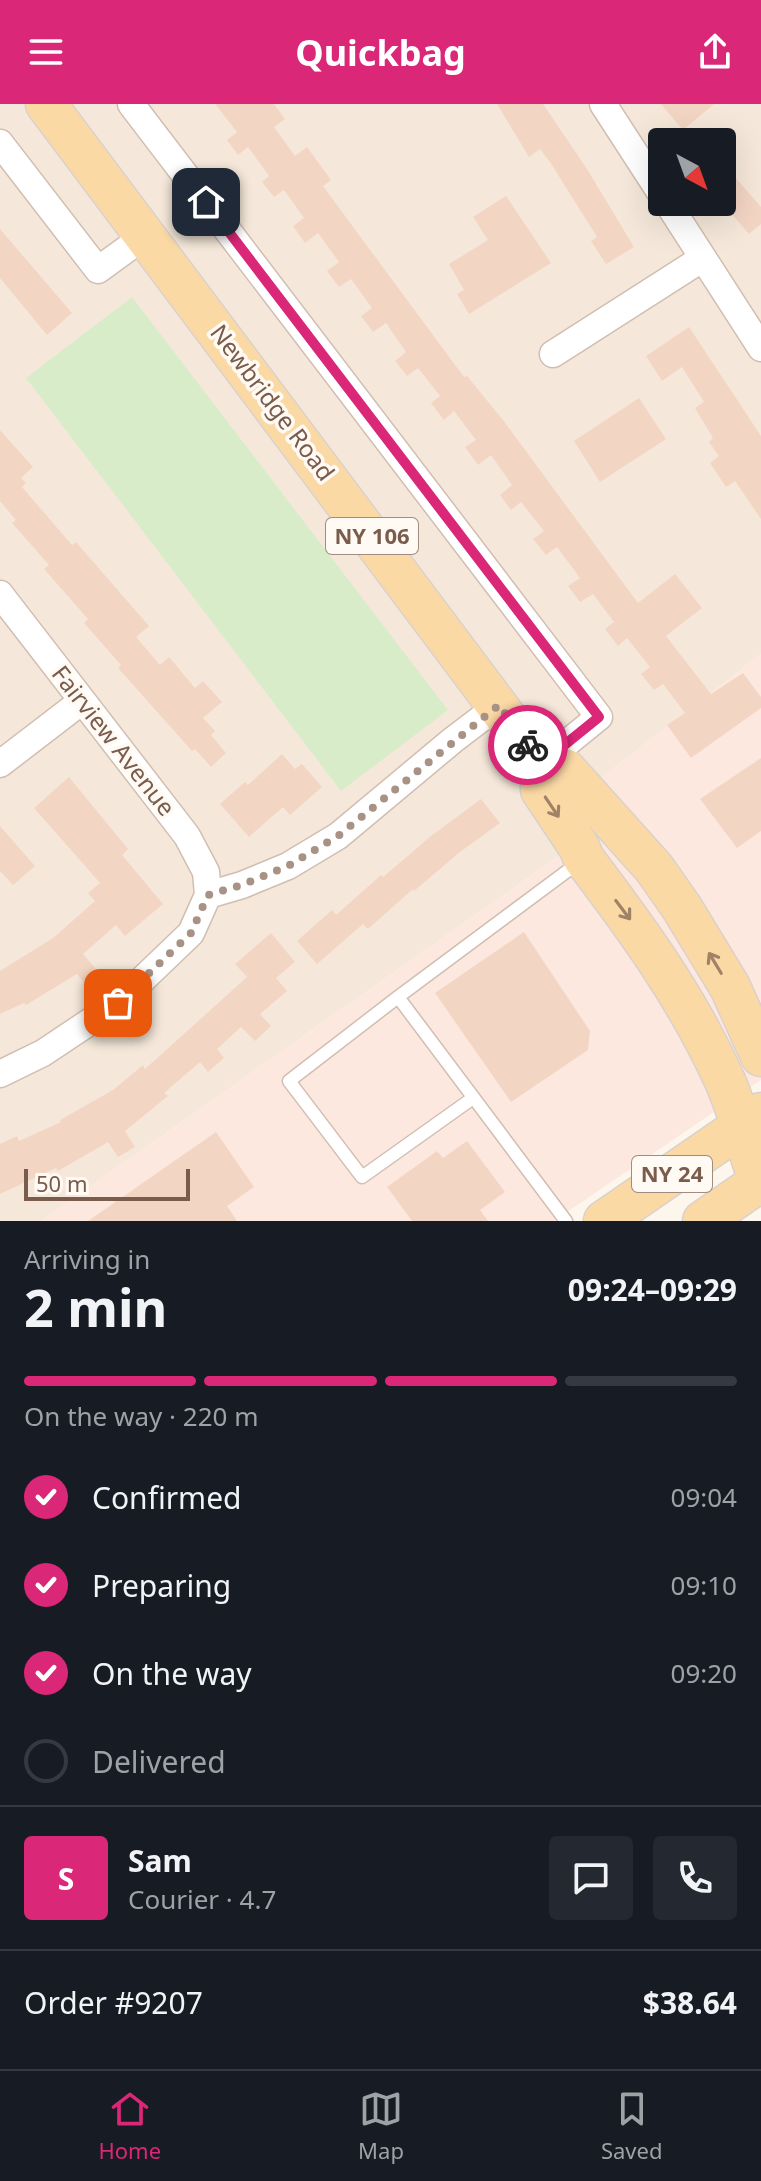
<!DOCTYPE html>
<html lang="en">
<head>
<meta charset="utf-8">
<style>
	body { margin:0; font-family:"Noto Sans",sans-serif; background:#242831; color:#f1f3f6; height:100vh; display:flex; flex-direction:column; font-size:30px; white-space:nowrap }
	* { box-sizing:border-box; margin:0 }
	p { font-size:26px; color:#9ea1a6 }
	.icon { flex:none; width:44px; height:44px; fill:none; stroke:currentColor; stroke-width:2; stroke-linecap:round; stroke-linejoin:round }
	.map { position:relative; height:1117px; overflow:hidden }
	.sheet { display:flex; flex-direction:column; background:#171b24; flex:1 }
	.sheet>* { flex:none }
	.needle { width:52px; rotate:139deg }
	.controls { position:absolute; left:648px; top:24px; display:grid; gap:16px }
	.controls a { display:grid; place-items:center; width:88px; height:88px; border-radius:8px; background:#171b24; box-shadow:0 8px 32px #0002; font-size:40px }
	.scale { position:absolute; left:24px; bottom:20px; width:166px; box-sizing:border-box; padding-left:8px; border:4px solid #7a5c4d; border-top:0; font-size:22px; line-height:28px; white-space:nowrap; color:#7a5c4d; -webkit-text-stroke:6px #fffaf3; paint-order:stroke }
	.pin { position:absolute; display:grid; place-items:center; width:68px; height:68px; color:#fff; margin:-34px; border-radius:16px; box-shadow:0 4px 12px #0006 }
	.courier { position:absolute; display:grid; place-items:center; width:80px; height:80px; margin:-40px; border:6px solid #db2777; border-radius:50%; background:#fff; color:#222; box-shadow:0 2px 10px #0007 }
	.summary em { font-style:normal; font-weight:700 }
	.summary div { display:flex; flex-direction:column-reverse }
	.summary { display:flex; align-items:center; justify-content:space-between; height:136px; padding:0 24px }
	h1 { font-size:52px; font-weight:700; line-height:60px }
	.bar { display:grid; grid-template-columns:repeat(4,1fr); gap:12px 8px; align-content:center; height:96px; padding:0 24px }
	.bar i { height:10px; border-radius:6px; background:#363941 }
	.bar .selected { background:#db2777 }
	.bar p { grid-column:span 4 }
	.line { display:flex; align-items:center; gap:20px; padding:0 24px; border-top:2px solid #363941 }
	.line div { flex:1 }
	.round { display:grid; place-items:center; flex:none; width:84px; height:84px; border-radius:8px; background:#242831 }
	ol { padding:0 24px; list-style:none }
	li { display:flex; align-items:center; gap:24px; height:88px }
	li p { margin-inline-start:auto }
	li .icon { padding:8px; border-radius:50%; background:#db2777; color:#fff; stroke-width:4 }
	li:last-child { color:#9ea1a6 }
	li i { width:44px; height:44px; border:4px solid #363941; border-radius:50% }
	header { display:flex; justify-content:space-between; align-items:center; height:104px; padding:0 24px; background:#db2777; color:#fff; font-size:36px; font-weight:700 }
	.dock { display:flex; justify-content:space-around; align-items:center; height:112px; border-top:2px solid #363941; background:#171b24; font-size:22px; color:#9ea1a6 }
	.dock a { display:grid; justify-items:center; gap:4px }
	.dock .selected { color:#db2777 }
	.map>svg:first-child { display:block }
</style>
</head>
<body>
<header><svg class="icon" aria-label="menu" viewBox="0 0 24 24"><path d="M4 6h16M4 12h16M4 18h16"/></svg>Quickbag<svg class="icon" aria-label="share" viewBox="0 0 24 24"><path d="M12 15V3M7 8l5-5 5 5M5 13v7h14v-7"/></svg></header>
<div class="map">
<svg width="761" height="1117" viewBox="0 0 761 1117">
	<rect width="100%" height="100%" fill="#fdf6ec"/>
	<path fill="#f5e8da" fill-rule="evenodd" d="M 0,0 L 761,0 L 761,550 L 593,680 L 617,711 L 41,1117 L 0,1117 ZM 662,38 L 722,38 L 722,98 L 662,98 Z"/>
	<path fill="#fde8e0" d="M 761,550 L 761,976 L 554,1117 L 41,1117 L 617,711 L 593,680 Z"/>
	<path fill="#d8ecc9" d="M 132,193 L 448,606 L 341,687 L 26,274 Z"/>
	<path fill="#f3d5c3" d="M 215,0 L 274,0 L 285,15 L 274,23 L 295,52 L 307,43 L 331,76 L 323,82 L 365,139 L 464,273 L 467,272 L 503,316 L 638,499 L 675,470 L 702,504 L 666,532 L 711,590 L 743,569 L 761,593 L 761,604 L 691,654 L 667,621 L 685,609 L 663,580 L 654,586 L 641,570 L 650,563 L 627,534 L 618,542 L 605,525 L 614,518 L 593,490 L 580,498 L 568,482 L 580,474 L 557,443 L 546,451 L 533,435 L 544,427 L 521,398 L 511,406 L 500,391 L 512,381 L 491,351 L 478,361 L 465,343 L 476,336 L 454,307 L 444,316 L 431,299 L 440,292 L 418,264 L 407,272 L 395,257 L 406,248 L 386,219 L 373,228 L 361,212 L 372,204 L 351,175 L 339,183 L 327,167 L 339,158 L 318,129 L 305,139 L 293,122 L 304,114 L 284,86 L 274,93 L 262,78 L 269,72 L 248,43 L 238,51 L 227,36 L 237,28 Z
		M 497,0 L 543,0 L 587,65 L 634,143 L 606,160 L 591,137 L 597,133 L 550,58 L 540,45 L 529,53 Z
		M 661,0 L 714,0 L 683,26 Z
		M 722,58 L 761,103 L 761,120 L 749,130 L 722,99 Z
		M 506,92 L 551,159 L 469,210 L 457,190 L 464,186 L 449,160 L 488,136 L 473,113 Z
		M 0,125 L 72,209 L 47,231 L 0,174 Z
		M 689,223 L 761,332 L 761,415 L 735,377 L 726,383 L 710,359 L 719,352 L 709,338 L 713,334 L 695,304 L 704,298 L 682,263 L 662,277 L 646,252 Z
		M 639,294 L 666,335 L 600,378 L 574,337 Z
		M 0,326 L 33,363 L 21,374 L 26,379 L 22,383 L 72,441 L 76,438 L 149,522 L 136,533 L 160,561 L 169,553 L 195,584 L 203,577 L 222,598 L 203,614 L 215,627 L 211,631 L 226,649 L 211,663 L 195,645 L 192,647 L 118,564 L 121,561 L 84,519 L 88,515 L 44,465 L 49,461 L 12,419 L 16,416 L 0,397 Z
		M 282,650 L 295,665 L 302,660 L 322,683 L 290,711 L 283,703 L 249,733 L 220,700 L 245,678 L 248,681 Z
		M 761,654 L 761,727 L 737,744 L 700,695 Z
		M 69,673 L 128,745 L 122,751 L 163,800 L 125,832 L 116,821 L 83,850 L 96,865 L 83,877 L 77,870 L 26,901 L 24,899 L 0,910 L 0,867 L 53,834 L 95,797 L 88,789 L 100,779 L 34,704 Z
		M 481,695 L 500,719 L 460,748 L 414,787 L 413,785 L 368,825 L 363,820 L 317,860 L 297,837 L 332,806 L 336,811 L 381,771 L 383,773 L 431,732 Z
		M 0,722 L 35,762 L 13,781 L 0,767 Z
		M 524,828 L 590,927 L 588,946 L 511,998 L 435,889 Z
		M 271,829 L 295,858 L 276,874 L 287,887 L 260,910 L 271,922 L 255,937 L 241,923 L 217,945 L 224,954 L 208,968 L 200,958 L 164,989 L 168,992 L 125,1027 L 135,1043 L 118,1053 L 108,1038 L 58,1067 L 56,1064 L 0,1090 L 0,1040 L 17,1032 L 19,1037 L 61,1018 L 60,1016 L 113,986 L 143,961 L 145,965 L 247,873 L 235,860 Z
		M 216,1028 L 254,1083 L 227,1102 L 237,1117 L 88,1117 Z
		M 467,1037 L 505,1088 L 480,1106 L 488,1117 L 412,1117 L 387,1083 L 437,1047 L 443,1054 Z"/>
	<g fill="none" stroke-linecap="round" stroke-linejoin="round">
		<g stroke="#d1beb0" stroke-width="15">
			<path id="service" d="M 398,893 L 289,977 L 362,1073 L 473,994
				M 566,1117 L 398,893 L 578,759"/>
		</g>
		<g stroke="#d1beb0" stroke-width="29">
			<path id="minor" d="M 131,0 L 599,613 L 541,660
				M 603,0 L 662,91
				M 0,39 L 98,166 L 146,131
				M 667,98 L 761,244
				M 553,250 L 703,154
				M 0,490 L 187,732 L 206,768 L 208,791
				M 0,660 L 82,597
				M 0,970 L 43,949 L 118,899 L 191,829 L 208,791 L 242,781 L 288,762 L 338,732 L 453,636 L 499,601"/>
		</g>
		<g stroke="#dad1cd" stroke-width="43">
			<path id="primary" d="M 46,0 L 541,660 L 541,686 L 579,743 L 584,755 C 638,826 688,895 725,977 C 740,1011 748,1048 761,1082
				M 541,660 L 565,665 L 654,764 L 682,804 L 730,883 L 761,952
				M 604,1117 L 761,1009
				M 703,1117 L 761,1077"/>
		</g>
		<use href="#service" stroke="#fff" stroke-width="12"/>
		<use href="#minor" stroke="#fff" stroke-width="26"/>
		<use href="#primary" stroke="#fbd9a5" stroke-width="40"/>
	</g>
	<defs><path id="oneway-shaft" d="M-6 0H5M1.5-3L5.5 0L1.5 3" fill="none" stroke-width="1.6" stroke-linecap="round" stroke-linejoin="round" transform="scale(2)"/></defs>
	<g stroke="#a18267">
		<use href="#oneway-shaft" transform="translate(552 703) rotate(56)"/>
		<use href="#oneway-shaft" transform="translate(623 806) rotate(53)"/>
		<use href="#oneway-shaft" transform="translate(715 859) rotate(-121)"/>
	</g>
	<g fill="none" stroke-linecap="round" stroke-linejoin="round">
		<path stroke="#a89285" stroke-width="8" stroke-dasharray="0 14.4" d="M 118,899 L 191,829 L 208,791 L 242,781 L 288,762 L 338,732 L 499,601 L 528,641"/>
		<path stroke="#db2777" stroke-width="10" d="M 206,98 L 599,613 L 541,660 L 528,641"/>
	</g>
	<g text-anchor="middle" stroke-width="7" stroke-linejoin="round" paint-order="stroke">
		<g fill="#fffaf3" stroke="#a28b7f" stroke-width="2">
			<rect x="326" y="414" width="92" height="36" rx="6"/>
			<rect x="632" y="1052" width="80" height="36" rx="6"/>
		</g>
		<g font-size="22" font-weight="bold" fill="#7a5c4d">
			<text x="372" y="440">NY 106</text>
			<text x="672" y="1078">NY 24</text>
		</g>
		<g font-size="24" fill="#7a5c4d" stroke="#fffaf3">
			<text transform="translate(272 299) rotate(53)" y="8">Newbridge Road</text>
			<text transform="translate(113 637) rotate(52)" y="8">Fairview Avenue</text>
		</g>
	</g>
</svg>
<div class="controls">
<a><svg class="needle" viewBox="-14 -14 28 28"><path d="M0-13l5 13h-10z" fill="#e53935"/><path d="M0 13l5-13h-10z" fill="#9ea1a6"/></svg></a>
</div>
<div class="scale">50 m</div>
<div class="pin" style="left:118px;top:899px;background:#ea580c"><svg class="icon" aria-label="bag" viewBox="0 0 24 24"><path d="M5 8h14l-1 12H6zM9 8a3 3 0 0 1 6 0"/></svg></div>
<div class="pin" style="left:206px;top:98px;background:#1f2937"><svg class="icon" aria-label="home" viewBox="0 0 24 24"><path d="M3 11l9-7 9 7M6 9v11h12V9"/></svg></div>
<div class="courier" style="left:528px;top:641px"><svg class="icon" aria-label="bike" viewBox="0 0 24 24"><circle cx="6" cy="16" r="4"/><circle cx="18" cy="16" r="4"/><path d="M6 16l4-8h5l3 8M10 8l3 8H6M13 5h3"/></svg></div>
</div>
<section class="sheet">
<div class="summary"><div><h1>2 min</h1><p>Arriving in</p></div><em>09:24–09:29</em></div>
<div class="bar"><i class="selected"></i><i class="selected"></i><i class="selected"></i><i></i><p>On the way · 220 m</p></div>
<ol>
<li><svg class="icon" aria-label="check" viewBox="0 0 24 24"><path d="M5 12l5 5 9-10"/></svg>Confirmed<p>09:04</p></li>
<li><svg class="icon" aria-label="check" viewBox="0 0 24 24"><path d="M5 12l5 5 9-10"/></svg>Preparing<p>09:10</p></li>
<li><svg class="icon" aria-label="check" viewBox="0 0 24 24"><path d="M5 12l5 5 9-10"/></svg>On the way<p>09:20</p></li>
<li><i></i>Delivered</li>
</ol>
<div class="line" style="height:144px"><b class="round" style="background:#db2777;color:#fff">S</b><div><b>Sam</b><p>Courier · 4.7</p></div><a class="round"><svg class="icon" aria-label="chat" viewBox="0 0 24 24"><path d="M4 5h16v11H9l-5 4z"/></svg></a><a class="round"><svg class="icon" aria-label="phone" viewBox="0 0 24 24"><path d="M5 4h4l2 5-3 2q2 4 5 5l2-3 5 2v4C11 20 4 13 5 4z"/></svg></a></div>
<div class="line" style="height:104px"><div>Order #9207</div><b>$38.64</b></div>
</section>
<nav class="dock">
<a class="selected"><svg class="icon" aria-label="home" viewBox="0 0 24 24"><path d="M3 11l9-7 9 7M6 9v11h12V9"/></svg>Home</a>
<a><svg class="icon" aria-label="map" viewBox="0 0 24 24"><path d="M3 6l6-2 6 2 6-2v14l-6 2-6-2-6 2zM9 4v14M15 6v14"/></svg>Map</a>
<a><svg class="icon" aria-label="saved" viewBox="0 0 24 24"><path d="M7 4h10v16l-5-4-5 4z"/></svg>Saved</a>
</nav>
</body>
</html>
